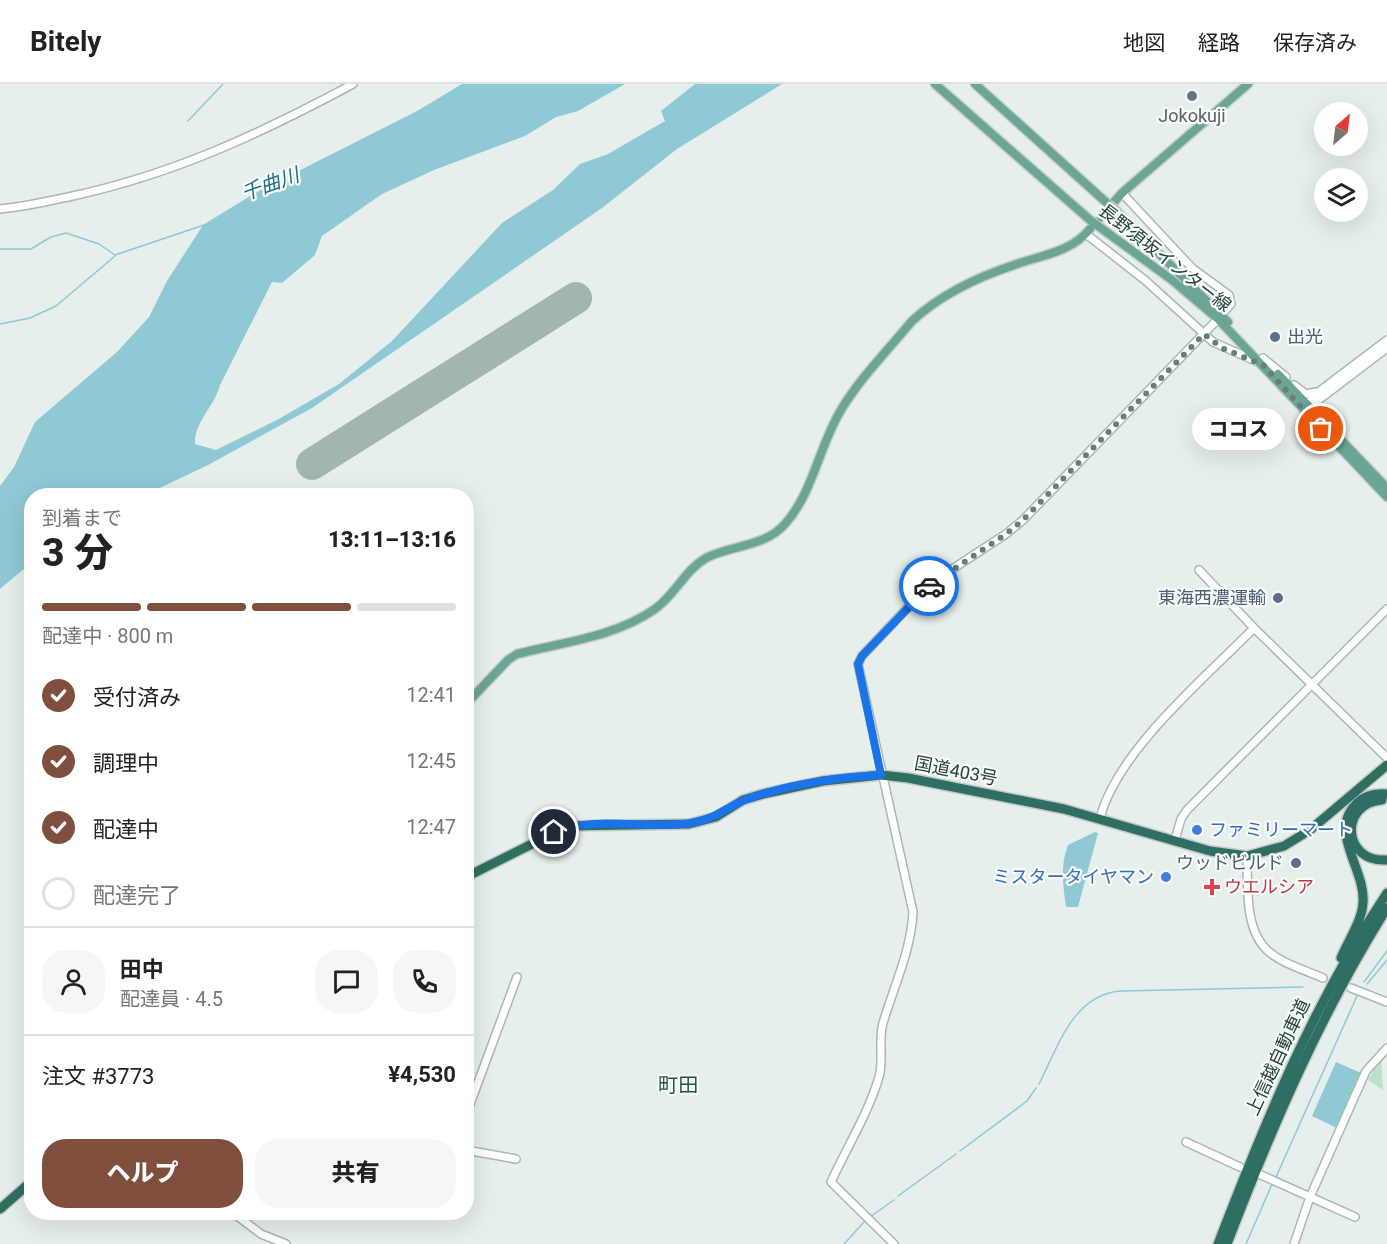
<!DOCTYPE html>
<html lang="ja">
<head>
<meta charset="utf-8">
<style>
	body { margin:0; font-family:Roboto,"Noto Sans JP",sans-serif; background:#f6f6f6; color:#222; height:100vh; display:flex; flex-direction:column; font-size:22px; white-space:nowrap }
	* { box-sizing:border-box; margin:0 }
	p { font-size:20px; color:#767676 }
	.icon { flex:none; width:33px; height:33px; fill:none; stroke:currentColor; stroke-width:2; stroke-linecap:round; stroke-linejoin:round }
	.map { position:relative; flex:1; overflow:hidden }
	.panel { position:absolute; left:24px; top:404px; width:450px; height:732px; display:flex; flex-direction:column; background:#fff; border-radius:24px; box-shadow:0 6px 24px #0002 }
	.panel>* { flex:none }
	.needle { width:39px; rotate:28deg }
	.tools { position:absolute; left:1314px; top:18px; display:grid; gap:12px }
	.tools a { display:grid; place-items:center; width:54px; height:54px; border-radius:50%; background:#fff; box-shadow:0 6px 24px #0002; font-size:30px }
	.pin { position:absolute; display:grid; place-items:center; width:51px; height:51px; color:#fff; margin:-26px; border:3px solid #fff; border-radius:50%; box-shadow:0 2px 6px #0007 }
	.courier { position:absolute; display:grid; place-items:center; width:60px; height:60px; margin:-30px; border:4px solid #1a73e8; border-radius:50%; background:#fff; color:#222; box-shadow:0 2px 8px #0007 }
	.bubble { position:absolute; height:42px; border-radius:21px; background:#fff; box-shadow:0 6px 24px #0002; font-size:20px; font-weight:800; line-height:42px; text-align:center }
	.summary em { font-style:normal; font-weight:800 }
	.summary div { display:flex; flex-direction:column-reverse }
	.summary { display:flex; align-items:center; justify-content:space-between; height:102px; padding:0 18px }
	h1 { font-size:39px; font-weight:800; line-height:45px }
	.bar { display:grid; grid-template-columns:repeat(4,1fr); gap:9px 6px; align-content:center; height:72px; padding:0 18px }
	.bar i { height:8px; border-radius:4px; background:#e0e0e0 }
	.bar .on { background:#804e3d }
	.bar p { grid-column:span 4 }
	.line { display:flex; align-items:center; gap:15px; padding:0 18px; border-top:2px solid #e0e0e0 }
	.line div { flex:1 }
	.round { display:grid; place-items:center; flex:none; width:63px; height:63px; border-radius:24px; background:#f6f6f6 }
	ol { padding:0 18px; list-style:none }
	li { display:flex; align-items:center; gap:18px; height:66px }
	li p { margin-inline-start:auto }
	li .icon { padding:6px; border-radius:50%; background:#804e3d; color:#fff; stroke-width:4 }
	li:last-child { color:#767676 }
	li i { width:33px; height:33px; border:3px solid #e0e0e0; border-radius:50% }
	.primary-button { display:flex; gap:12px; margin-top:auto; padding:12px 18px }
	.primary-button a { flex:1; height:69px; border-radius:24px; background:#804e3d; color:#fff; font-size:24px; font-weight:800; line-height:69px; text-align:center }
	.primary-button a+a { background:#f6f6f6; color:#222 }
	header { display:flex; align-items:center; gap:36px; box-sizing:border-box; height:84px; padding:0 30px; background:#fff; border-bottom:2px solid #e0e0e0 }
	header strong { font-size:28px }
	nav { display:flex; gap:33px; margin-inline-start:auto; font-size:21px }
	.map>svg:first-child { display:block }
</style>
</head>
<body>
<header>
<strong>Bitely</strong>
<nav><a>地図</a><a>経路</a><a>保存済み</a></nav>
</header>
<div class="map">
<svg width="1387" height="1160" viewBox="0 0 1387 1160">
	<rect width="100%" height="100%" fill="#e6efeb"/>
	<path fill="#bfe0c8" d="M 1381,973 L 1383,1006 L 1368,996 Z"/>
	<path fill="#8ec9d4" d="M 462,0 L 625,0 L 578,27 L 556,33 L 525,52 L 434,86 L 382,110 L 322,152 L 315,171 L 282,199 L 272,198 L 220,301 C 215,322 194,338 195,360 L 216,366 L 277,336 L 339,300 L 392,257 L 502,139 L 553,106 L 580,80 L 608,70 L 665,37 L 661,27 L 695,0 L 782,0 L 677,65 L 602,124 L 312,324 L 208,381 L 145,411 L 32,411 L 31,479 L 0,505 L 0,402 L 14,383 L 35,338 L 117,268 L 149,233 L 167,197 L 203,141 L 255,109 L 419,26 Z
		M 1095,748 L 1098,749 L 1078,823 L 1066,823 C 1063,801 1060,782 1068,761 Z
		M 1336,978 L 1361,989 L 1337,1044 L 1312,1032 Z"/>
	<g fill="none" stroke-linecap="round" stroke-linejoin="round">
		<path stroke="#8ec9d4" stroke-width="1.5" d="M 188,37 L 223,0
			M 0,165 L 31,165 L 51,153 L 66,149 L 99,160 L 115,171 L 204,141
			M 0,240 L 30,234 L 56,222 L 115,172
			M 1364,898 L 1387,867
			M 1367,900 L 1387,876
			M 1039,1000 C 1058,963 1073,911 1120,907 L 1303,903
			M 960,1067 L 1027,1017 L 1036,1004
			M 1276,1093 L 1357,912
			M 898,1112 L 956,1070
			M 870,1133 L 894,1116
			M 844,1160 L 865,1137
			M 1246,1160 L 1272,1100"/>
		<path stroke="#a2b6b0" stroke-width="32" d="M 312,380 L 576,214"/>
		<g stroke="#a8b8b2" stroke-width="10">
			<path id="minor" d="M 1122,109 L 1192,184 L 1229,211 L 1231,220 L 1221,231
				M 0,125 C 23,123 45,118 68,113 C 172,91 260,50 353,0
				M 1086,150 L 1146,197 L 1213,258 L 1258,278
				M 1263,274 L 1286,293
				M 1294,301 L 1306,310 L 1316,308
				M 1304,323 L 1321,306 L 1387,256
				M 1308,324 L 1387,264
				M 1199,486 L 1254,544 L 1387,674
				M 1100,734 C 1118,666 1204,595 1254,544
				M 1175,756 L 1181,735 L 1187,726 L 1387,525
				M 1247,772 C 1248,801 1244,846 1268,867 C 1283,880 1305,886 1323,894
				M 1351,904 L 1387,918
				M 466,1031 L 517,893
				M 1186,1058 L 1240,1083
				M 466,1066 L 516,1075
				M 1261,1091 L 1355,1133
				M 232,1128 L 261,1150 L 286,1160
				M 894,1160 L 831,1098 C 847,1063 868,1030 879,993 C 884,977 878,957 883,939 C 894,902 911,867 913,828 L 858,580 L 862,572 L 931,499 L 1006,450 L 1023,436 L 1218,235
				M 1294,1160 L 1310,1113 L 1366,987 L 1387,964"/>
		</g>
		<g stroke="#c2cac8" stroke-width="11">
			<path id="major" d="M 935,0 L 1090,136 L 1172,196 L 1218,235 L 1387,413
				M 975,0 L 1108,120
				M 1115,126 L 1228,238
				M 1101,133 L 1122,109 L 1248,0
				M 1278,290 L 1387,404
				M 466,620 L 508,576 L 517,570 C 564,558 615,553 655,525 C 675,511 685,486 706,474 C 731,461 765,463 785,440 C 813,409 819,362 841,326 C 860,294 888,266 912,237 C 940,211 980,192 1017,180 C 1043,171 1071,168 1090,145"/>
		</g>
		<g stroke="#c2cac8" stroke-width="12">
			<path id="highway" d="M 1382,716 C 1339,719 1342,779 1387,776
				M 466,793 L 568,742 L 689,740 L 716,733 L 743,716 L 763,710 L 823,697 L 881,691 L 908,694 L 1064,725 L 1210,767 L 1247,772 L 1284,762 L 1310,746 L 1387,681
				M 1341,874 C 1348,857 1362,837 1363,819 C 1366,785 1327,747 1357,719 C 1365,711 1376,709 1387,710
				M 0,1125 L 32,1097
				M 1218,1160 C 1265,1038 1314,918 1387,809
				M 1227,1160 C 1272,1043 1320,931 1387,824"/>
		</g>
		<use href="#minor" stroke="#fff" stroke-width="7"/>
		<use href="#major" stroke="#6aa596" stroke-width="8"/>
		<use href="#highway" stroke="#2f6f62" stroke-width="9"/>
		<g stroke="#c2cac8" stroke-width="11" stroke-linecap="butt">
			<path id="major-bridge" d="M 1108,120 L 1115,126"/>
		</g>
		<use href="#major-bridge" stroke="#6aa596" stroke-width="8"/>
	</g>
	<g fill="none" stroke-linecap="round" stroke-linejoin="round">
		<path stroke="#687f78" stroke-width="6" stroke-dasharray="0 10.8" d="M 929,502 L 1006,450 L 1023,436 L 1204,250 L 1222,264 L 1263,281 L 1321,345"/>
		<path stroke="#1a73e8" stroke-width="8" d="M 554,748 C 597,731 646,746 691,739 C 714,736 729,721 750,714 C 791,700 838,693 881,691 L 858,580 L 862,572 L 929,502"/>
	</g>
	<circle fill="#6b7280" stroke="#f7fbf9" stroke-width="2" cx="1192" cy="12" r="6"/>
	<g fill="#5c6f8a" stroke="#f7fbf9" stroke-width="2">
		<circle cx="1275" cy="253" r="6"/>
		<circle cx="1278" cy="514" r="6"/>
		<circle cx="1296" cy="779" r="6"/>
	</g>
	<g fill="#3f7fe0" stroke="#f7fbf9" stroke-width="2">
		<circle cx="1197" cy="746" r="6"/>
		<circle cx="1166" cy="793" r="6"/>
	</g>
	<path fill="#e0444e" stroke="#f7fbf9" stroke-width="2" d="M1209 794h6v6h6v6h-6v6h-6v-6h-6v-6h6z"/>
	<g text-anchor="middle" stroke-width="4.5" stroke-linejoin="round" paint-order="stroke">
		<g font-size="18" fill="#5b616d" stroke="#f7fbf9">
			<text x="1192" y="38">Jokokuji</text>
		</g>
		<g font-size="18" fill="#24423a" stroke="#f7fbf9">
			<text transform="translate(1165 174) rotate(38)" y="6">長野須坂インター線</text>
			<text transform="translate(956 687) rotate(11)" y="6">国道403号</text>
			<text transform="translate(1278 973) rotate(-65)" y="6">上信越自動車道</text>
		</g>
		<g font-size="18" fill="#4e5e75" stroke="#f7fbf9" text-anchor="end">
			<text x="1287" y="259" text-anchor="start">出光</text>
			<text x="1266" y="520">東海西濃運輸</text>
			<text x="1284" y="785">ウッドビルド</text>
		</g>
		<g font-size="18" fill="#366cbe" stroke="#f7fbf9" text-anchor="start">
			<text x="1209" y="752">ファミリーマート</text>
			<text x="1154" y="799" text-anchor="end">ミスタータイヤマン</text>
		</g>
		<g font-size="18" fill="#be3a42" stroke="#f7fbf9" text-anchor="start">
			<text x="1224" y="809">ウエルシア</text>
		</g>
		<g font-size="20" font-style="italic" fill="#1c6f80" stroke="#f7fbf9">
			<text transform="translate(270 100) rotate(-20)" y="7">千曲川</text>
		</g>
		<g font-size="20" fill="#1f5548" stroke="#f7fbf9">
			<text x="678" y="1008">町田</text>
		</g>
	</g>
</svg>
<div class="tools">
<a><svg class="needle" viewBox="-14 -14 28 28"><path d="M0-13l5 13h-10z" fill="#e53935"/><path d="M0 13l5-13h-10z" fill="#767676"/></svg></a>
<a><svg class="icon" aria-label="layers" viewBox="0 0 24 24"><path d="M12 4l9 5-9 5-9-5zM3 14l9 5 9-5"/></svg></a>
</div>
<div class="pin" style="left:1321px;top:345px;background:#ea580c"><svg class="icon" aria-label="bag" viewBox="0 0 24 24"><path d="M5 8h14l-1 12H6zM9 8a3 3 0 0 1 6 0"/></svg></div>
<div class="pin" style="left:554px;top:748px;background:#1f2937"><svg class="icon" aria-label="home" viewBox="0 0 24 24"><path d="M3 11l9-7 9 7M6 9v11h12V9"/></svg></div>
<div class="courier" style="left:929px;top:502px"><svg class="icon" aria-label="car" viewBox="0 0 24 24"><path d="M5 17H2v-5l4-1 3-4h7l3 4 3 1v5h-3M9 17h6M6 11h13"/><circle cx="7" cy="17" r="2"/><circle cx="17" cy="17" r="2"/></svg></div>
<div class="bubble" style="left:1192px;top:324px;width:93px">ココス</div>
<section class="panel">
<div class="summary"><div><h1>3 分</h1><p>到着まで</p></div><em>13:11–13:16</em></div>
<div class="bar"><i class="on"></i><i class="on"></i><i class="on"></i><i></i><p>配達中 · 800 m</p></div>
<ol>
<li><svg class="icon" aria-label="check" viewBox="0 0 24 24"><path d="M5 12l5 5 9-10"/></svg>受付済み<p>12:41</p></li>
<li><svg class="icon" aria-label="check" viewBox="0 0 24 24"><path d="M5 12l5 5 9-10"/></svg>調理中<p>12:45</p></li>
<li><svg class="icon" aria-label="check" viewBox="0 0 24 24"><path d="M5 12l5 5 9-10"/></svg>配達中<p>12:47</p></li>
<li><i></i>配達完了</li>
</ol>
<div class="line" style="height:108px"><a class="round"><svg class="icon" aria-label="person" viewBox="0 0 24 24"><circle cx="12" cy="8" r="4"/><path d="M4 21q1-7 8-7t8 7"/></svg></a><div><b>田中</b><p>配達員 · 4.5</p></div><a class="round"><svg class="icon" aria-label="chat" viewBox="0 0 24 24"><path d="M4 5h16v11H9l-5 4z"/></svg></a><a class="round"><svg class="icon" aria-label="phone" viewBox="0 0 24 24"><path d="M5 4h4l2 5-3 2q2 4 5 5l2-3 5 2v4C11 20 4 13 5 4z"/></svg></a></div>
<div class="line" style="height:78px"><div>注文 #3773</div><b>¥4,530</b></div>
<div class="primary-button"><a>ヘルプ</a><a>共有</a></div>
</section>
</div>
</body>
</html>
